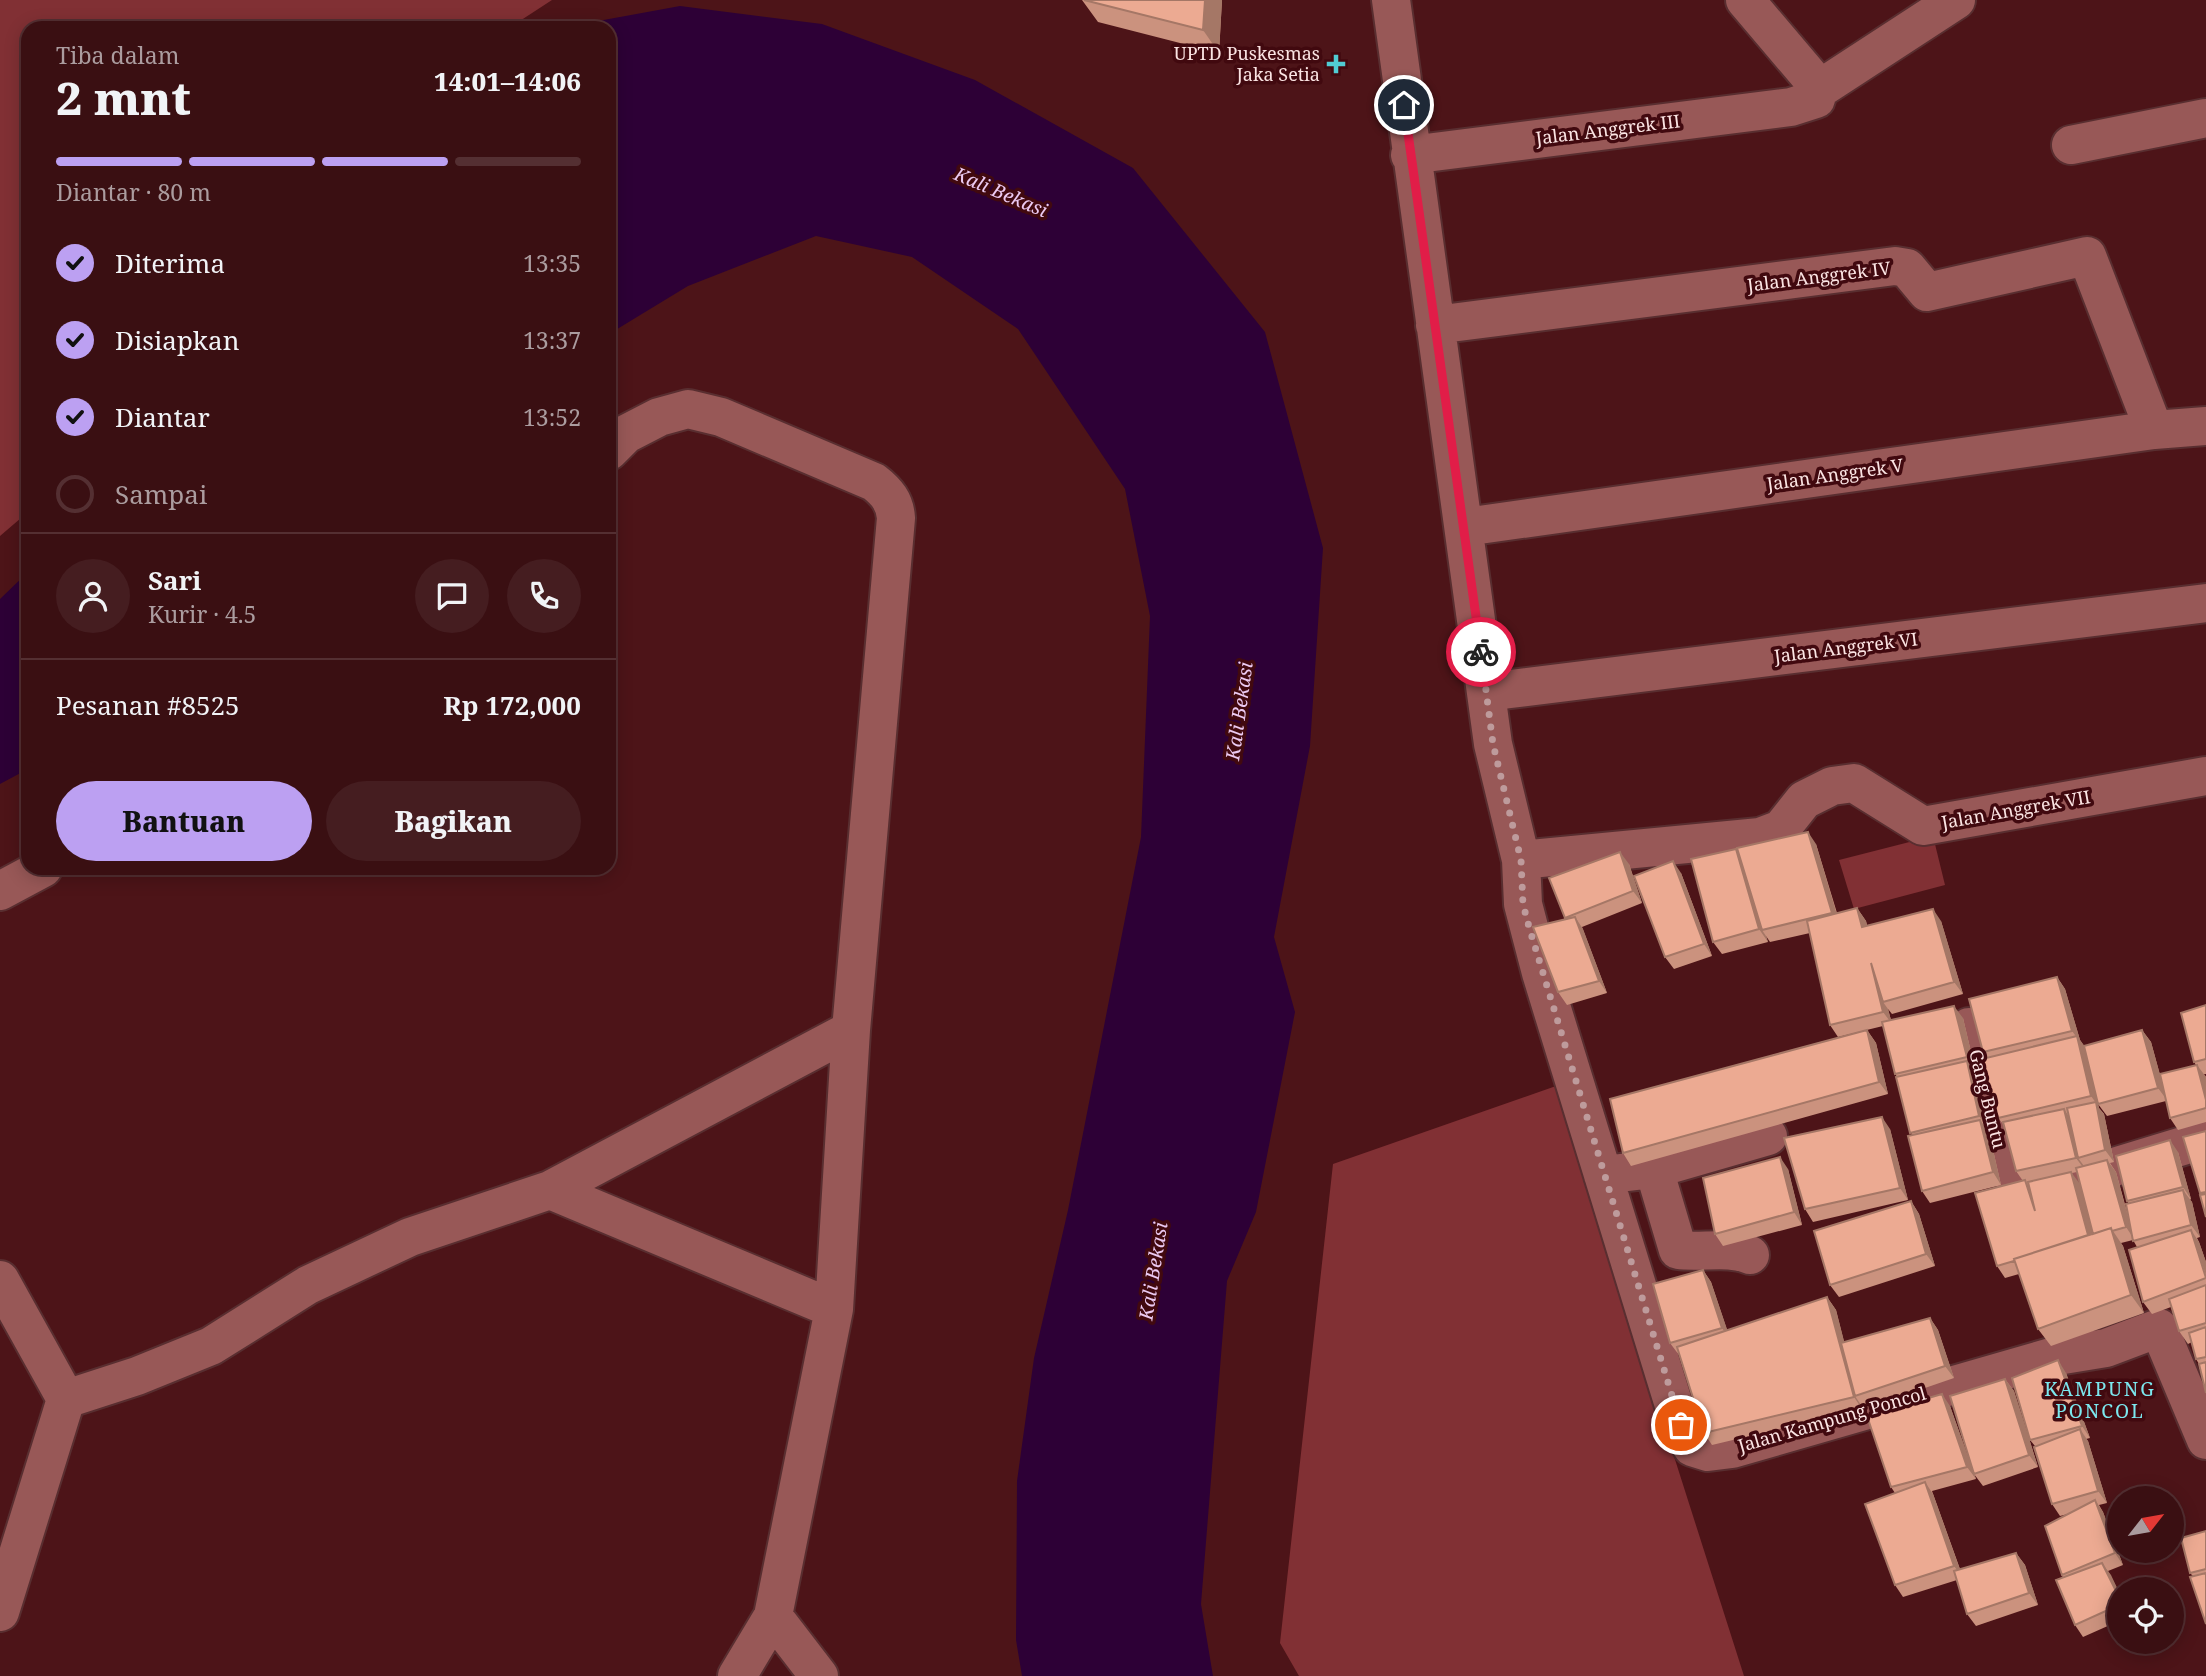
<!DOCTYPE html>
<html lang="id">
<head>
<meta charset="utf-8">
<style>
	body { margin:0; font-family:"Noto Serif",serif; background:#451d20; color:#f1f3f6; height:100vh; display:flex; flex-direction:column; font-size:26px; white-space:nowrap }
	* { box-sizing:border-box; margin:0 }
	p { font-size:23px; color:#ab9c9f }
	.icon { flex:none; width:38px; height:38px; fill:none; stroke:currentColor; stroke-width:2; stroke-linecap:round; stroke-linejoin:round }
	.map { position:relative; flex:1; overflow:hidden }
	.drawer { position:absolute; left:21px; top:21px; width:595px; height:854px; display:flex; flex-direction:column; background:#3a0f12; border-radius:21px; box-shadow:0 4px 18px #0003,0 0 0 2px #542f32 }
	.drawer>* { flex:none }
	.needle { width:46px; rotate:59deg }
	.tools { position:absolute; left:2107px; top:1486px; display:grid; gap:14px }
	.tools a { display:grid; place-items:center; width:77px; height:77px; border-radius:50%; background:#3a0f12; box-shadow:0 4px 18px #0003,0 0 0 2px #542f32; font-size:35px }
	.pin { position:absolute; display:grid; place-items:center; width:60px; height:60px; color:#fff; margin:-30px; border:4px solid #fff; border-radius:50%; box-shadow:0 2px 7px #0007 }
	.courier { position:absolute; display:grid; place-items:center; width:70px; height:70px; margin:-35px; border:5px solid #e11d48; border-radius:50%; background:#fff; color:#222; box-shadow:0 2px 9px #0007 }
	.headline em { font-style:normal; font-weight:800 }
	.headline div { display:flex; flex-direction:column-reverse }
	.headline { display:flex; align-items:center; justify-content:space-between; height:119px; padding:0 35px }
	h1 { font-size:46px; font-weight:800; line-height:52px }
	.bar { display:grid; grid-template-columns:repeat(4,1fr); gap:10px 7px; align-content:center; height:84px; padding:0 35px }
	.bar i { height:9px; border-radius:5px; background:#542f32 }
	.bar .selected { background:#bca0f2 }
	.bar p { grid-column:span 4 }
	.line { display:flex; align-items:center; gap:18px; padding:0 35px; border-top:2px solid #542f32 }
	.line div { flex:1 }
	.round { display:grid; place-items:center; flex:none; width:74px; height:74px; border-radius:37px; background:#451d20 }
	ol { padding:0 35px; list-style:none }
	li { display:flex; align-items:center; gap:21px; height:77px }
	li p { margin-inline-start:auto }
	li .icon { padding:7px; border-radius:50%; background:#bca0f2; color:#111; stroke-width:4 }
	li:last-child { color:#ab9c9f }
	li i { width:38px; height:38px; border:4px solid #542f32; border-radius:50% }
	.primary-button { display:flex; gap:14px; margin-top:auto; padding:14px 35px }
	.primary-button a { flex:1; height:80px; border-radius:42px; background:#bca0f2; color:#111; font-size:28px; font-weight:800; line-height:80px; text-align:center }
	.primary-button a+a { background:#451d20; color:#f1f3f6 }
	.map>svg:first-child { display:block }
</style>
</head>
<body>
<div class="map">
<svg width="2206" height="1676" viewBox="0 0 2206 1676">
	<rect width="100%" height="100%" fill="#4d1418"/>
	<path fill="#813034" d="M 0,0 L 552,0 L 509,28 L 28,28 L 28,512 L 0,536 Z
		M 1933,836 L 1945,885 L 1854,909 L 1839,860 Z
		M 1556,1086 L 1744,1676 L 1299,1676 L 1280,1643 L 1333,1164 Z"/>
	<path fill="#2d0036" d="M 680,6 L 822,24 L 975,80 L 1133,168 L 1265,332 L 1323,548 L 1310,746 L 1274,937 L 1295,1012 L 1256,1212 L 1227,1281 L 1201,1604 L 1213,1676 L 1022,1676 L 1016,1640 L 1017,1481 L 1034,1358 L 1068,1210 L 1141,837 L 1150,616 L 1125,489 L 1018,329 L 912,257 L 816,236 L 688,286 L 609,334 L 609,28 L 560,28 Z
		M 28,572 L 28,769 L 0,784 L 0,599 Z"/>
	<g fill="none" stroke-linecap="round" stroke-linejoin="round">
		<g stroke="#592e30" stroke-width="42">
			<path id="minor" d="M 1391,0 L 1493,744 L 1521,860 L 1523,904 L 1541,973 L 1680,1425 L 1692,1447 L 1708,1452 L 1732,1449 L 2051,1357 L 2106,1348 L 2159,1328 L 2206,1440
				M 1818,90 L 1956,0
				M 2071,145 L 2206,118
				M 1410,155 L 1791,107 L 1816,99 L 1818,90 L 1812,79 L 1745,0
				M 1435,325 L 1895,266 L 1907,268 L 1927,292 L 2087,256 L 2154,430
				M 609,451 L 626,434 L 659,417 L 688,409 L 721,417 L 874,482 C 887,492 895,502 896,518 L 851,1030 L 834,1309 L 773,1616 L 737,1676
				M 1465,527 L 2154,430 L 2206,426
				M 1486,692 L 2206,603
				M 1521,860 L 1760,837 L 1781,829 L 1804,800 L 1832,786 L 1854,783 L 1923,826 L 2206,776
				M 0,891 L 43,868
				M 1969,1027 L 2004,1164 C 2015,1181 2021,1190 2042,1189 L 2206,1139
				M 1654,1169 L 1678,1250 C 1701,1253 1729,1246 1750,1255
				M 1603,1175 L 1654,1169 L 1768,1136
				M 550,1190 L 834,1309
				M 0,1280 L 66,1399
				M 66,1399 L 137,1376 L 211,1346 L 308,1285 L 410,1237 L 550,1190 L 851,1030
				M 0,1612 L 66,1399
				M 773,1616 L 819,1676"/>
		</g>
		<use href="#minor" stroke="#985857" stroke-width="38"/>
	</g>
	<path fill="#cb927e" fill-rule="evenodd" d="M 1082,0 L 1222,0 L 1219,53 L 1098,22 Z
		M 1816,844 L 1837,913 L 1857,908 L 1866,921 L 1867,925 L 1941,921 L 1963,994 L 1892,1014 L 1888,1009 L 1891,1020 L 1963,1018 L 1975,1069 L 1973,1070 L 1975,1073 L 1988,1128 L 1986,1129 L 1989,1132 L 2001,1185 L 1930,1203 L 1922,1191 L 1912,1135 L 1883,1026 L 1838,1037 L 1830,1025 L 1810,933 L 1770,942 L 1766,936 L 1768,942 L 1722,954 L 1713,942 L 1736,849 L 1738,852 Z
		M 1629,864 L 1642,903 L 1582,927 L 1607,993 L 1567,1005 L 1558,992 L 1566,919 L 1565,918 Z
		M 1681,873 L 1712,956 L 1674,969 L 1665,957 Z
		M 2057,977 L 2065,989 L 2080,1040 L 2084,1046 L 2142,1030 L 2151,1042 L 2163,1086 L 2196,1065 L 2194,1062 L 2206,1005 L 2206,1074 L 2204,1074 L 2206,1077 L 2206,1122 L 2178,1130 L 2170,1118 L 2166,1101 L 2107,1116 L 2098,1104 L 2099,1108 L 2104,1114 L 2114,1162 L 2110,1163 L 2116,1172 L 2129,1219 L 2129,1204 L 2127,1201 L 2178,1152 L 2191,1199 L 2190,1200 L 2192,1202 L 2200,1237 L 2197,1238 L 2199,1242 L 2206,1262 L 2206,1393 L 2199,1364 L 2196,1359 L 2192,1342 L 2188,1344 L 2179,1331 L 2171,1307 L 2152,1314 L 2143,1302 L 2137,1247 L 2133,1240 L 2121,1243 L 2123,1246 L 2144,1313 L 2051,1346 L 2038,1329 L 2019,1274 L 2005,1278 L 1997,1266 L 2023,1181 L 2016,1171 L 2004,1125 L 1998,1118 L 1986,1058 L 1983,1052 ZM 2077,1172 L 2093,1234 L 2072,1173 Z
		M 1867,1030 L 1876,1043 L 1888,1094 L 1631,1166 L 1623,1153 Z
		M 1890,1129 L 1908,1200 L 1813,1222 L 1805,1209 Z
		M 1788,1169 L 1802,1225 L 1723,1246 L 1715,1234 Z
		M 1911,1201 L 1919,1214 L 1935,1266 L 1839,1297 L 1830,1285 Z
		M 1703,1270 L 1711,1282 L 1727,1330 L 1827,1297 L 1836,1310 L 1844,1342 L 1930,1318 L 1938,1330 L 1954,1378 L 1864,1409 L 1861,1405 L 1862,1409 L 1712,1445 L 1704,1433 L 1679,1355 L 1670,1343 Z
		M 2066,1373 L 2090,1438 L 2086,1439 L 2088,1441 L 2107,1503 L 2099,1505 L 2103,1512 L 2123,1565 L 2108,1571 L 2119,1592 L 2119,1621 L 2083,1637 L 2075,1625 L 2062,1575 L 2068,1514 L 2060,1516 L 2052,1504 L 2035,1446 L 2030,1440 Z
		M 2005,1379 L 2014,1391 L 2038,1467 L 1983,1486 L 1974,1474 Z
		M 1950,1406 L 1976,1479 L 1932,1491 L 1960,1569 L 2016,1553 L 2025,1565 L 2038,1605 L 1976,1626 L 1967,1614 L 1957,1580 L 1903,1597 L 1895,1585 L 1895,1493 L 1891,1487 Z
		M 2206,1531 L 2206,1624 L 2193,1576 L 2190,1573 Z"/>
	<path fill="#a57766" d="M 1205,0 L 1222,0 L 1219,53 L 1203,30 Z
		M 1808,832 L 1816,844 L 1840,925 L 1832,913 Z
		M 1736,849 L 1744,861 L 1762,930 L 1766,936 L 1768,942 L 1759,929 Z
		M 1620,852 L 1629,864 L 1642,903 L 1633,891 Z
		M 1673,861 L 1681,873 L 1712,956 L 1704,944 Z
		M 1857,908 L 1866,921 L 1870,939 L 1862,927 Z
		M 1933,909 L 1941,921 L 1963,994 L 1954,982 Z
		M 1575,917 L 1583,929 L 1607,993 L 1599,981 Z
		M 1871,963 L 1883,1002 L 1888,1009 L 1892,1024 L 1883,1012 Z
		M 2057,977 L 2065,989 L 2080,1040 L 2086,1048 L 2099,1108 L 2104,1114 L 2114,1162 L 2105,1150 L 2096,1103 L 2091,1096 L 2078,1039 L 2072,1031 Z
		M 1954,1006 L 1963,1018 L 1975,1069 L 1967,1057 Z
		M 1867,1030 L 1876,1043 L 1888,1094 L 1879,1082 Z
		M 2142,1030 L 2151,1042 L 2167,1100 L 2158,1088 Z
		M 1967,1061 L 1975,1073 L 1988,1128 L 1979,1116 Z
		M 2197,1065 L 2206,1077 L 2206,1100 Z
		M 2064,1109 L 2072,1121 L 2078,1158 L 2084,1166 L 2085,1170 L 2076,1158 Z
		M 1882,1117 L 1890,1129 L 1908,1200 L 1900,1188 Z
		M 1980,1120 L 1989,1132 L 2001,1185 L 1993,1172 Z
		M 2170,1140 L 2178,1152 L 2191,1199 L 2183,1187 Z
		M 1780,1157 L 1788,1169 L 1802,1225 L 1794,1212 Z
		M 2107,1160 L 2116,1172 L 2134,1239 L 2126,1227 Z
		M 2071,1172 L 2080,1184 L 2097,1251 L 2089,1239 Z
		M 2183,1190 L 2192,1202 L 2200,1237 L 2191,1225 Z
		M 1911,1201 L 1919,1214 L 1935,1266 L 1926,1254 Z
		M 2111,1228 L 2123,1246 L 2144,1313 L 2131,1295 Z
		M 2191,1230 L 2199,1242 L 2206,1262 L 2206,1275 Z
		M 1703,1270 L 1711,1282 L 1731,1341 L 1722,1328 Z
		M 1827,1297 L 1836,1310 L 1858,1395 L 1855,1396 L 1861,1405 L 1862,1409 L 1854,1397 Z
		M 1930,1318 L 1938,1330 L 1954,1378 L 1945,1366 Z
		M 2058,1360 L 2066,1373 L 2090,1438 L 2082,1426 Z
		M 2005,1379 L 2014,1391 L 2038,1467 L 2029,1455 Z
		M 1942,1394 L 1950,1406 L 1976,1479 L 1967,1467 Z
		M 2080,1429 L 2088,1441 L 2107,1503 L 2098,1491 Z
		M 1925,1482 L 1933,1494 L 1963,1578 L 1954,1566 Z
		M 2095,1500 L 2103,1512 L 2123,1565 L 2115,1553 Z
		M 2016,1553 L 2025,1565 L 2038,1605 L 2029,1593 Z
		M 2102,1563 L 2111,1575 L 2119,1592 L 2119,1597 Z"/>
	<path fill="#ecaa92" stroke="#a57766" stroke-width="2" d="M 1084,0 L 1205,0 L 1203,30 Z
		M 1808,832 L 1832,913 L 1762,930 L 1737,848 Z
		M 1736,849 L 1759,929 L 1713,942 L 1691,859 Z
		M 1620,852 L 1633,891 L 1565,918 L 1549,878 Z
		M 1673,861 L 1704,944 L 1665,957 L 1634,876 Z
		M 1857,908 L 1862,927 L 1933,909 L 1954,982 L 1883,1002 L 1871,963 L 1883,1012 L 1830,1025 L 1807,921 Z
		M 1575,917 L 1599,981 L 1558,992 L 1533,927 Z
		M 2057,977 L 2072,1031 L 1983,1052 L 1969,999 Z
		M 2206,1005 L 2206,1059 L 2194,1062 L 2181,1013 Z
		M 1954,1006 L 1967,1057 L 1895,1074 L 1882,1022 Z
		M 1867,1030 L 1879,1082 L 1623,1153 L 1610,1099 Z
		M 2142,1030 L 2158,1088 L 2098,1104 L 2084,1046 Z
		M 2077,1036 L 2091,1096 L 1998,1118 L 1982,1059 Z
		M 1967,1061 L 1979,1116 L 1910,1133 L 1896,1077 Z
		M 2197,1065 L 2206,1100 L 2206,1108 L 2170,1118 L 2160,1074 Z
		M 2096,1102 L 2105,1150 L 2078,1158 L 2067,1108 Z
		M 2064,1109 L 2076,1158 L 2016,1171 L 2003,1122 Z
		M 1882,1117 L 1900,1188 L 1805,1209 L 1784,1138 Z
		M 1980,1120 L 1993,1172 L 1922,1191 L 1908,1136 Z
		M 2206,1131 L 2206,1192 L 2200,1193 L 2183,1137 Z
		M 2170,1140 L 2183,1187 L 2127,1201 L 2116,1156 Z
		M 1780,1157 L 1794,1212 L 1715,1234 L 1703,1178 Z
		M 2107,1160 L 2126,1227 L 2112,1231 L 2111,1228 L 2093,1234 L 2076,1168 Z
		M 2071,1172 L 2088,1235 L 2014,1259 L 2014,1261 L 1997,1266 L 1975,1193 L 2025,1180 L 2035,1211 L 2028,1182 Z
		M 2183,1190 L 2191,1225 L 2133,1241 L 2126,1204 Z
		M 2206,1194 L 2206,1217 L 2200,1195 Z
		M 1911,1201 L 1926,1254 L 1830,1285 L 1814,1231 Z
		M 2111,1228 L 2131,1295 L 2038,1329 L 2014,1259 Z
		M 2191,1230 L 2206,1278 L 2143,1302 L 2129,1250 Z
		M 1703,1270 L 1722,1328 L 1670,1343 L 1653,1284 Z
		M 2206,1285 L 2206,1323 L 2179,1331 L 2169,1299 Z
		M 1827,1297 L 1854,1397 L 1704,1433 L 1677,1347 Z
		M 1930,1318 L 1945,1366 L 1855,1396 L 1841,1343 Z
		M 2206,1327 L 2206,1357 L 2196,1359 L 2189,1333 Z
		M 2058,1360 L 2082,1426 L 2030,1440 L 2012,1378 Z
		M 2206,1362 L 2206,1393 L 2199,1364 Z
		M 2005,1379 L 2029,1455 L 1974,1474 L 1950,1396 Z
		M 1942,1394 L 1967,1467 L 1891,1487 L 1867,1416 Z
		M 2080,1429 L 2098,1491 L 2052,1504 L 2034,1447 Z
		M 1925,1482 L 1954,1566 L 1895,1585 L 1865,1504 Z
		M 2095,1500 L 2115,1553 L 2062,1575 L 2045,1526 Z
		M 2206,1531 L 2206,1569 L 2190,1573 L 2181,1538 Z
		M 2016,1553 L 2029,1593 L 1967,1614 L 1954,1571 Z
		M 2102,1563 L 2119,1597 L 2119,1605 L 2075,1625 L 2056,1580 Z
		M 2206,1573 L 2206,1624 L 2190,1577 Z"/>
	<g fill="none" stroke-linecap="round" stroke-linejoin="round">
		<path stroke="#be9b9c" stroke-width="7" stroke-dasharray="0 12.6" d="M 1481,652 L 1493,744 L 1521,860 L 1523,904 L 1529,927 L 1681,1425"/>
		<path stroke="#e11d48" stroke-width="9" d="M 1404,105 L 1481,652"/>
	</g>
	<path fill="#51ccd3" stroke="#41090f" stroke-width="2.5" d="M1332.5 53.5h7v7h7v7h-7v7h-7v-7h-7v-7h7z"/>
	<g text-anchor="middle" stroke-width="7" stroke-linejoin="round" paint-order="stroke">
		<g font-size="18" fill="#fbe4e3" stroke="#41090f" text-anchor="end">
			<text x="1320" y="60">UPTD Puskesmas<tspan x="1320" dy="21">Jaka Setia</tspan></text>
		</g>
		<g font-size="18" fill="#fbe4e3" stroke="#41090f">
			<text transform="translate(1608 130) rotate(-7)" y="6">Jalan Anggrek III</text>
			<text transform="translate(1819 277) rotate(-7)" y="6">Jalan Anggrek IV</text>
			<text transform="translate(1835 475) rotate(-8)" y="6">Jalan Anggrek V</text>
			<text transform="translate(1846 648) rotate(-7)" y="6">Jalan Anggrek VI</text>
			<text transform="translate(2016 810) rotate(-10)" y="6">Jalan Anggrek VII</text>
			<text transform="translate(1987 1099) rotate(76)" y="6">Gang Buntu</text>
			<text transform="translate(1832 1420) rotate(-16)" y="6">Jalan Kampung Poncol</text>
		</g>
		<g font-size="19" font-style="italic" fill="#eccaf2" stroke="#41090f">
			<text transform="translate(1001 192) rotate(23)" y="7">Kali Bekasi</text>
			<text transform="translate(1239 711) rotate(-82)" y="7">Kali Bekasi</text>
			<text transform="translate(1153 1271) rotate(-81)" y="7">Kali Bekasi</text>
		</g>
		<g font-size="19" letter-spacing="2" fill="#7ce8ef" stroke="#41090f">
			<text x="2100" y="1396">KAMPUNG<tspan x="2100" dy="22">PONCOL</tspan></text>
		</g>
	</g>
</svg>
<div class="tools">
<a><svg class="needle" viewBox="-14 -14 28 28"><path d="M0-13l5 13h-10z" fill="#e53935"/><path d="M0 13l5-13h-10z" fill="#ab9c9f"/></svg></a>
<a><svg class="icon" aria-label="locate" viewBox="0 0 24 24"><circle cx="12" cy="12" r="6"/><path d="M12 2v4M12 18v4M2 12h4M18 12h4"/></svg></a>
</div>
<div class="pin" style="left:1681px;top:1425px;background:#ea580c"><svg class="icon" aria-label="bag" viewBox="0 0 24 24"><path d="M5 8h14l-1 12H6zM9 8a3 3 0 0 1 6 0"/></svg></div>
<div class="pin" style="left:1404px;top:105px;background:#1f2937"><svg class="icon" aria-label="home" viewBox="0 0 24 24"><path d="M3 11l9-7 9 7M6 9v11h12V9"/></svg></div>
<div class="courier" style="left:1481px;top:652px"><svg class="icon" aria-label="bike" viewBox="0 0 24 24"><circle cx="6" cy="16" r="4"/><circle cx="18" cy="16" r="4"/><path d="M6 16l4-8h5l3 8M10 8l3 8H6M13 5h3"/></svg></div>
<section class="drawer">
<div class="headline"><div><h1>2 mnt</h1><p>Tiba dalam</p></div><em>14:01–14:06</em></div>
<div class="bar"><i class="selected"></i><i class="selected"></i><i class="selected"></i><i></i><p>Diantar · 80 m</p></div>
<ol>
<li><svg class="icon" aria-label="check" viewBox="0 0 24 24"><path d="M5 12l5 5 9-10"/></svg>Diterima<p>13:35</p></li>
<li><svg class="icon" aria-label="check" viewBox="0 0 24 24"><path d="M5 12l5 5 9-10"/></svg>Disiapkan<p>13:37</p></li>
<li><svg class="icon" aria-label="check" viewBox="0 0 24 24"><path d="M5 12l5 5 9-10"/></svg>Diantar<p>13:52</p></li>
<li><i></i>Sampai</li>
</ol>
<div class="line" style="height:126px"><a class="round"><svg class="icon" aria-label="person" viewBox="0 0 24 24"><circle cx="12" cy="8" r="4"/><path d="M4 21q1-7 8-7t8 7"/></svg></a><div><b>Sari</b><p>Kurir · 4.5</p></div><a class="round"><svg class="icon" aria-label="chat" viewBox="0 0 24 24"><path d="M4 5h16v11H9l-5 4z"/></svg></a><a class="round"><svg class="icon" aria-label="phone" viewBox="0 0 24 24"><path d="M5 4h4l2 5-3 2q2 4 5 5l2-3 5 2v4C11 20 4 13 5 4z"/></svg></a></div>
<div class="line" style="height:91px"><div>Pesanan #8525</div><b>Rp 172,000</b></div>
<div class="primary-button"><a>Bantuan</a><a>Bagikan</a></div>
</section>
</div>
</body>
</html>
